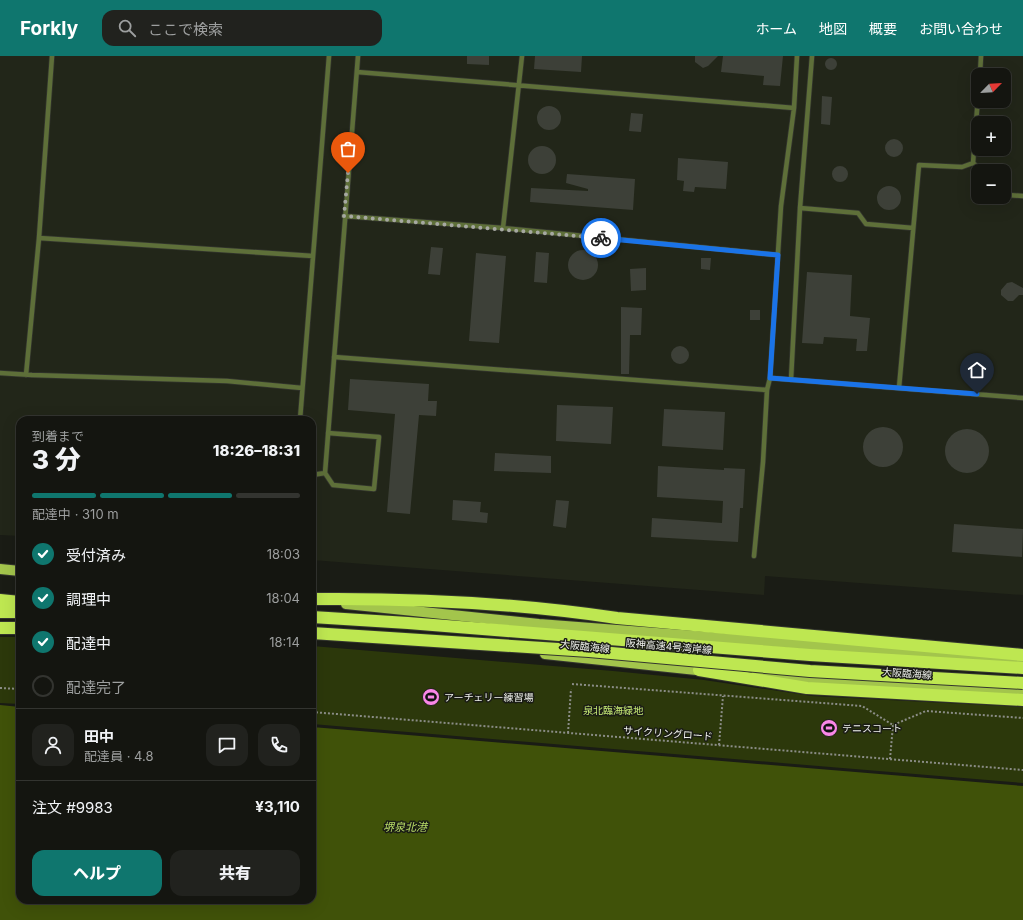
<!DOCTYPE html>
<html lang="ja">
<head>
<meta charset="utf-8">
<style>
	body { margin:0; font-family:Inter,"Noto Sans JP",sans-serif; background:#21221e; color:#f1f3f6; height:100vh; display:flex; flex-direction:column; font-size:15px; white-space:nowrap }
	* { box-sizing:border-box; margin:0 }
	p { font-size:13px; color:#9d9f9f }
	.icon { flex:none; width:22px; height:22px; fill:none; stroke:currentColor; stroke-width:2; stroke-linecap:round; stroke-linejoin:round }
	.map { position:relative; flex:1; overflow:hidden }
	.panel { position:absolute; left:16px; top:360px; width:300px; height:488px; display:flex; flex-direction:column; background:#141510; border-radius:12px; box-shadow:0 4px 16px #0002,0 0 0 1px #333430 }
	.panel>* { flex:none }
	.needle { width:26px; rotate:66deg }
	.fabs { position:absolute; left:971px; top:12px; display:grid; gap:8px }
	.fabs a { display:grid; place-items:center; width:40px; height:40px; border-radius:8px; background:#141510; box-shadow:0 4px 16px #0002,0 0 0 1px #333430; font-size:20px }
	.pin { position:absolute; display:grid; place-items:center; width:34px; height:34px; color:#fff; margin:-41px -17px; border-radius:50% 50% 50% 0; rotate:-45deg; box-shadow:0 0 4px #0007 }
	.pin .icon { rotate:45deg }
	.courier { position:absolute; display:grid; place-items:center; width:40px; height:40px; margin:-20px; border:3px solid #1a73e8; border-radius:50%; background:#fff; color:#222; box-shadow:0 1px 5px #0007 }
	.headline em { font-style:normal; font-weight:800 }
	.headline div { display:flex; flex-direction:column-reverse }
	.headline { display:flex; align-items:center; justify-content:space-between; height:68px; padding:0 16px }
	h1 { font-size:26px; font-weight:800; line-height:30px }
	.bar { display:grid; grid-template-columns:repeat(4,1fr); gap:6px 4px; align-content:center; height:48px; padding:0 16px }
	.bar i { height:5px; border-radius:3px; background:#333430 }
	.bar .selected { background:#0f766e }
	.bar p { grid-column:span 4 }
	.line { display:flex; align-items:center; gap:10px; padding:0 16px; border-top:1px solid #333430 }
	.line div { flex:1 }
	.round { display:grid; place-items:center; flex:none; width:42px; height:42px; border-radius:12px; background:#21221e }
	ol { padding:0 16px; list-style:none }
	li { display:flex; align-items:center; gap:12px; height:44px }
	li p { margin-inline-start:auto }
	li .icon { padding:4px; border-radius:50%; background:#0f766e; color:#fff; stroke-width:4 }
	li:last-child { color:#9d9f9f }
	li i { width:22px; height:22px; border:2px solid #333430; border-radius:50% }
	.primary-button { display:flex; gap:8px; margin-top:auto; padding:8px 16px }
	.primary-button a { flex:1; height:46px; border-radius:12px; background:#0f766e; color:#fff; font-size:16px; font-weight:800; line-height:46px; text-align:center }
	.primary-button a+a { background:#21221e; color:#f1f3f6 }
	header { display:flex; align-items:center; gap:24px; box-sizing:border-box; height:56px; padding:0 20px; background:#0f766e; color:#fff }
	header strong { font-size:19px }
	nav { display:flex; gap:22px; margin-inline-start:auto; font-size:14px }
	.search { width:280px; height:36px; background:#21221e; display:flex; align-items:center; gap:10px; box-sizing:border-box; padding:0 14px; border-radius:12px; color:#9d9f9f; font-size:15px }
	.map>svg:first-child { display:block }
</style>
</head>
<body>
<header>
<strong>Forkly</strong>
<div class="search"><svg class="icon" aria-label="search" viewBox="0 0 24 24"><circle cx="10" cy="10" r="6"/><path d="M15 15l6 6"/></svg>ここで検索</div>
<nav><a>ホーム</a><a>地図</a><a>概要</a><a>お問い合わせ</a></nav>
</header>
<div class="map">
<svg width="1023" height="864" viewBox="0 0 1023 864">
	<rect width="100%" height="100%" fill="#1a1c15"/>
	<path fill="#222619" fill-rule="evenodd" d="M 0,0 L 1023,0 L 1023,539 L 765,520 L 764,539 L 312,504 L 312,364 L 20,364 L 20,480 L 0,479 ZM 978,19 L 1004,19 L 1004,45 L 978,45 ZM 978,67 L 1004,67 L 1004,93 L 978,93 ZM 978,115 L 1004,115 L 1004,141 L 978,141 Z"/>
	<path fill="#2c380b" d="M 0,581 L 20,581 L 20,648 L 0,647 Z
		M 312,590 L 613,615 L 704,624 L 812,640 L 1023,651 L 1023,727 L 312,668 Z"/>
	<path fill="#405209" d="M 0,649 L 20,651 L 20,844 L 312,844 L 312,671 L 1023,730 L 1023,864 L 0,864 Z"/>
	<path fill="#3d4038" d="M 467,0 L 489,0 L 489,9 L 467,8 Z
		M 535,0 L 582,0 L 581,16 L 534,13 Z
		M 695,0 L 718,0 L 708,10 L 703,12 L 695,6 Z
		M 723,0 L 783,0 L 780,30 L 763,29 L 764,20 L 721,16 Z
		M825 8a6 6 0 1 1 12 0a6 6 0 1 1-12 0Z
		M 822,40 L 832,41 L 830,69 L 821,68 Z
		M537 62a12 12 0 1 1 24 0a12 12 0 1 1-24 0Z
		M 631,57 L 643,58 L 641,76 L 629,75 Z
		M885 92a9 9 0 1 1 18 0a9 9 0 1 1-18 0Z
		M528 104a14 14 0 1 1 28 0a14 14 0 1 1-28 0Z
		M 678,102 L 728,106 L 726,133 L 695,131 L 694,136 L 683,135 L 684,125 L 677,124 Z
		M832 118a8 8 0 1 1 16 0a8 8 0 1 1-16 0Z
		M 567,118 L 635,123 L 633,154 L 530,146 L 531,132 L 588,135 L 588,133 L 566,127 Z
		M877 142a12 12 0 1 1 24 0a12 12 0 1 1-24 0Z
		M 431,191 L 443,192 L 440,219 L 428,218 Z
		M568 209a15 15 0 1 1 30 0a15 15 0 1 1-30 0Z
		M 536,196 L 549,197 L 547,227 L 534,226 Z
		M 476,197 L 506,200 L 499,287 L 469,285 Z
		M 701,202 L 711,202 L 710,214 L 701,213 Z
		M 646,212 L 646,234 L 631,235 L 630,213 Z
		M 807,216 L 852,219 L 850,260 L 870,262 L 867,295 L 856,295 L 857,283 L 824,281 L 823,288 L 802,287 Z
		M 1012,226 L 1023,232 L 1023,239 L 1019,239 L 1013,245 L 1008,245 L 1001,239 L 1001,234 L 1007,227 Z
		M 621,251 L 642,252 L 641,279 L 630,279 L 629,318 L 621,318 Z
		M 750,254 L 760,254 L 760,264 L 750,264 Z
		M671 299a9 9 0 1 1 18 0a9 9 0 1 1-18 0Z
		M 350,323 L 429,328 L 428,345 L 437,345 L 436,360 L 419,359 L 410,458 L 387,456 L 395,358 L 348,354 Z
		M 557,349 L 613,351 L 611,388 L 556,385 Z
		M 664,353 L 725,356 L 723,394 L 662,390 Z
		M863 391a20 20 0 1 1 40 0a20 20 0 1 1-40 0Z
		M945 395a22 22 0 1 1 44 0a22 22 0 1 1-44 0Z
		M 495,397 L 551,400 L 551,417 L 494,415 Z
		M 658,410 L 724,414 L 724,412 L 745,413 L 743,452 L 740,452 L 738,486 L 651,481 L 652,462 L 722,467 L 723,445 L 657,441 Z
		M 453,444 L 481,446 L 480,456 L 488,457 L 487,467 L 452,464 Z
		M 556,444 L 569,445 L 566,472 L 553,470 Z
		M 954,468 L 1023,473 L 1022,501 L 952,496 Z"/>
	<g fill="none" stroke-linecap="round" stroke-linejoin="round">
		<g stroke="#34362f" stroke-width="6">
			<path id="service" d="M 357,16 L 794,52
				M 980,19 L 981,0
				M 978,41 L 973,107 L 982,115
				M 1004,136 L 1008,139 L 1023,140
				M 800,152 L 858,157 L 866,168 L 913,172
				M 344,160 L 503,172 L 778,199
				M 503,172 L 522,0
				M 39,182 L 313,200
				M 334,301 L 767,334
				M 0,317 L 32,319 L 227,325 L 302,332
				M 26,319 L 39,182 L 52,0
				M 770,322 L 1023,342
				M 791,324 L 800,152 L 812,0
				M 899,332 L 919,109 L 962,111 L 973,107
				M 300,364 L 329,0
				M 325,417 L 333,429 L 374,433 L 379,381 L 328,377
				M 312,419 L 325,417 L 358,0
				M 754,500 L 763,406 L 767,334 L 770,322 L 781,150 L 794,52 L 797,0"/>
		</g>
		<g stroke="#34362f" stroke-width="12">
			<path id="primary" d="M 0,513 L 20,515
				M 346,548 L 539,568 L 1023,605
				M 545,598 L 706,615
				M 756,619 L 1023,636"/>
		</g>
		<g stroke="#34362f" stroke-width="14">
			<path id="motorway" d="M 312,543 C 414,542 517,547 617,562 L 1023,599
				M 0,544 L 20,546
				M 0,556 L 20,556
				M 312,561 L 408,567 L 810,599 L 1023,612
				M 0,572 L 20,572
				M 699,614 L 807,632 L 1023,644"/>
		</g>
		<path stroke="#8b8d87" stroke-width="2" stroke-dasharray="2 2" stroke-linecap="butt" d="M 572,628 L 862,650 L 893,669 L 926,655 L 1023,662
			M 0,632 L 20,633
			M 312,656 L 1023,714
			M 568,677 L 571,633
			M 719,689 L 723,640
			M 890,703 L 893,669"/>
		<use href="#service" stroke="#5e6f39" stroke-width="4.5"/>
		<use href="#primary" stroke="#a3c54c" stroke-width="10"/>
		<use href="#motorway" stroke="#bee751" stroke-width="12"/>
		<g stroke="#34362f" stroke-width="14" stroke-linecap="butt">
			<path id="motorway-bridge" d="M 312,577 L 589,595 L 810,615 L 1023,627"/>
		</g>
		<use href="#motorway-bridge" stroke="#bee751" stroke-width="12"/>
	</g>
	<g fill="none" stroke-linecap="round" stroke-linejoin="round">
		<path stroke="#a6a8a2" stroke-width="4" stroke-dasharray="0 7.2" d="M 348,117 L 344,160 L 601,182"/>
		<path stroke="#1a73e8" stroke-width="5" d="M 601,182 L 778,199 L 770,322 L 977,338"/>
	</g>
	<defs>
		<g id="stadium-disc" transform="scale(0.9)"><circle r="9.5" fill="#fa87e7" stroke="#1a1c15"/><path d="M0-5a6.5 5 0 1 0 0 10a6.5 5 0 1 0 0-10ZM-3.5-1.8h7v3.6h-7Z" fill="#111"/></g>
	</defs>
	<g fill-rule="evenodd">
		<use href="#stadium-disc" x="431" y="641"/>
		<use href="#stadium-disc" x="829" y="672"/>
	</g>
	<g text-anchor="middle" stroke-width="3" stroke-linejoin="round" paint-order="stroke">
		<g font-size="10" fill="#f1f3ee" stroke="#1a1c15">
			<text transform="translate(585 590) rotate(6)" y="4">大阪臨海線</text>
			<text transform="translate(669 590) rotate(5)" y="4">阪神高速4号湾岸線</text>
			<text transform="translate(907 617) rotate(4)" y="4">大阪臨海線</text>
			<text transform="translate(668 677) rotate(4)" y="4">サイクリングロード</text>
		</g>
		<g font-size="10" fill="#f1f3ee" stroke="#1a1c15" text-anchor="start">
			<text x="444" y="645">アーチェリー練習場</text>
			<text x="842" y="676">テニスコート</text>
		</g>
		<g font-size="10" fill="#c6ea75" stroke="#1a1c15">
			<text x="613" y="658">泉北臨海緑地</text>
		</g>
		<g font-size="11" font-style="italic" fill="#b9dc67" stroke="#1a1c15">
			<text x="405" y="775">堺泉北港</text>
		</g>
	</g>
</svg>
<div class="fabs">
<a><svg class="needle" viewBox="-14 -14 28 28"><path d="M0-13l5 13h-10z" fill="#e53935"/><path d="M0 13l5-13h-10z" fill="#9d9f9f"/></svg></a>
<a>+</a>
<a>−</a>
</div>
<div class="pin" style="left:348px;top:117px;background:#ea580c"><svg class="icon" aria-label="bag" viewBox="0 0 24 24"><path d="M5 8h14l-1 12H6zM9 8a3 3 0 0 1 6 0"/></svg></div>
<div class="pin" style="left:977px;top:338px;background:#1f2937"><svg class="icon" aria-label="home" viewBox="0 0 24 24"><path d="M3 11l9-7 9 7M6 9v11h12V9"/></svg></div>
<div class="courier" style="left:601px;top:182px"><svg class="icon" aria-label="bike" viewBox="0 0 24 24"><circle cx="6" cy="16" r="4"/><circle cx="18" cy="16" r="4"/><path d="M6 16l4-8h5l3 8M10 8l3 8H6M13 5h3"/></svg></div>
<section class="panel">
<div class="headline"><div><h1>3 分</h1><p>到着まで</p></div><em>18:26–18:31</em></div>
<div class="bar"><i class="selected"></i><i class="selected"></i><i class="selected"></i><i></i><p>配達中 · 310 m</p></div>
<ol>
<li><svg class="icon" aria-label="check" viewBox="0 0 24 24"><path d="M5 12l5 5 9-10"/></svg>受付済み<p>18:03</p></li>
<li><svg class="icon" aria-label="check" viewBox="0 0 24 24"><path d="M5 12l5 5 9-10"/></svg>調理中<p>18:04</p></li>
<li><svg class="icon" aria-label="check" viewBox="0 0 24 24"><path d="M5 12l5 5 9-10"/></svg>配達中<p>18:14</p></li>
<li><i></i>配達完了</li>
</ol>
<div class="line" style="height:72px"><a class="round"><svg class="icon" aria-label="person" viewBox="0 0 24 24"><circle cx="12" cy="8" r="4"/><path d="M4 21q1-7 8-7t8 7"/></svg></a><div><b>田中</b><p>配達員 · 4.8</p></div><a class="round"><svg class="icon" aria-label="chat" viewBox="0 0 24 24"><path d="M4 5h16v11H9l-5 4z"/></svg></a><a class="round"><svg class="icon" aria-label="phone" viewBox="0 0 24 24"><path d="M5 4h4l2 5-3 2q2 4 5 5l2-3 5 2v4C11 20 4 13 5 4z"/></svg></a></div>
<div class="line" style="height:52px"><div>注文 #9983</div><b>¥3,110</b></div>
<div class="primary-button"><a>ヘルプ</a><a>共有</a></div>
</section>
</div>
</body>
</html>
